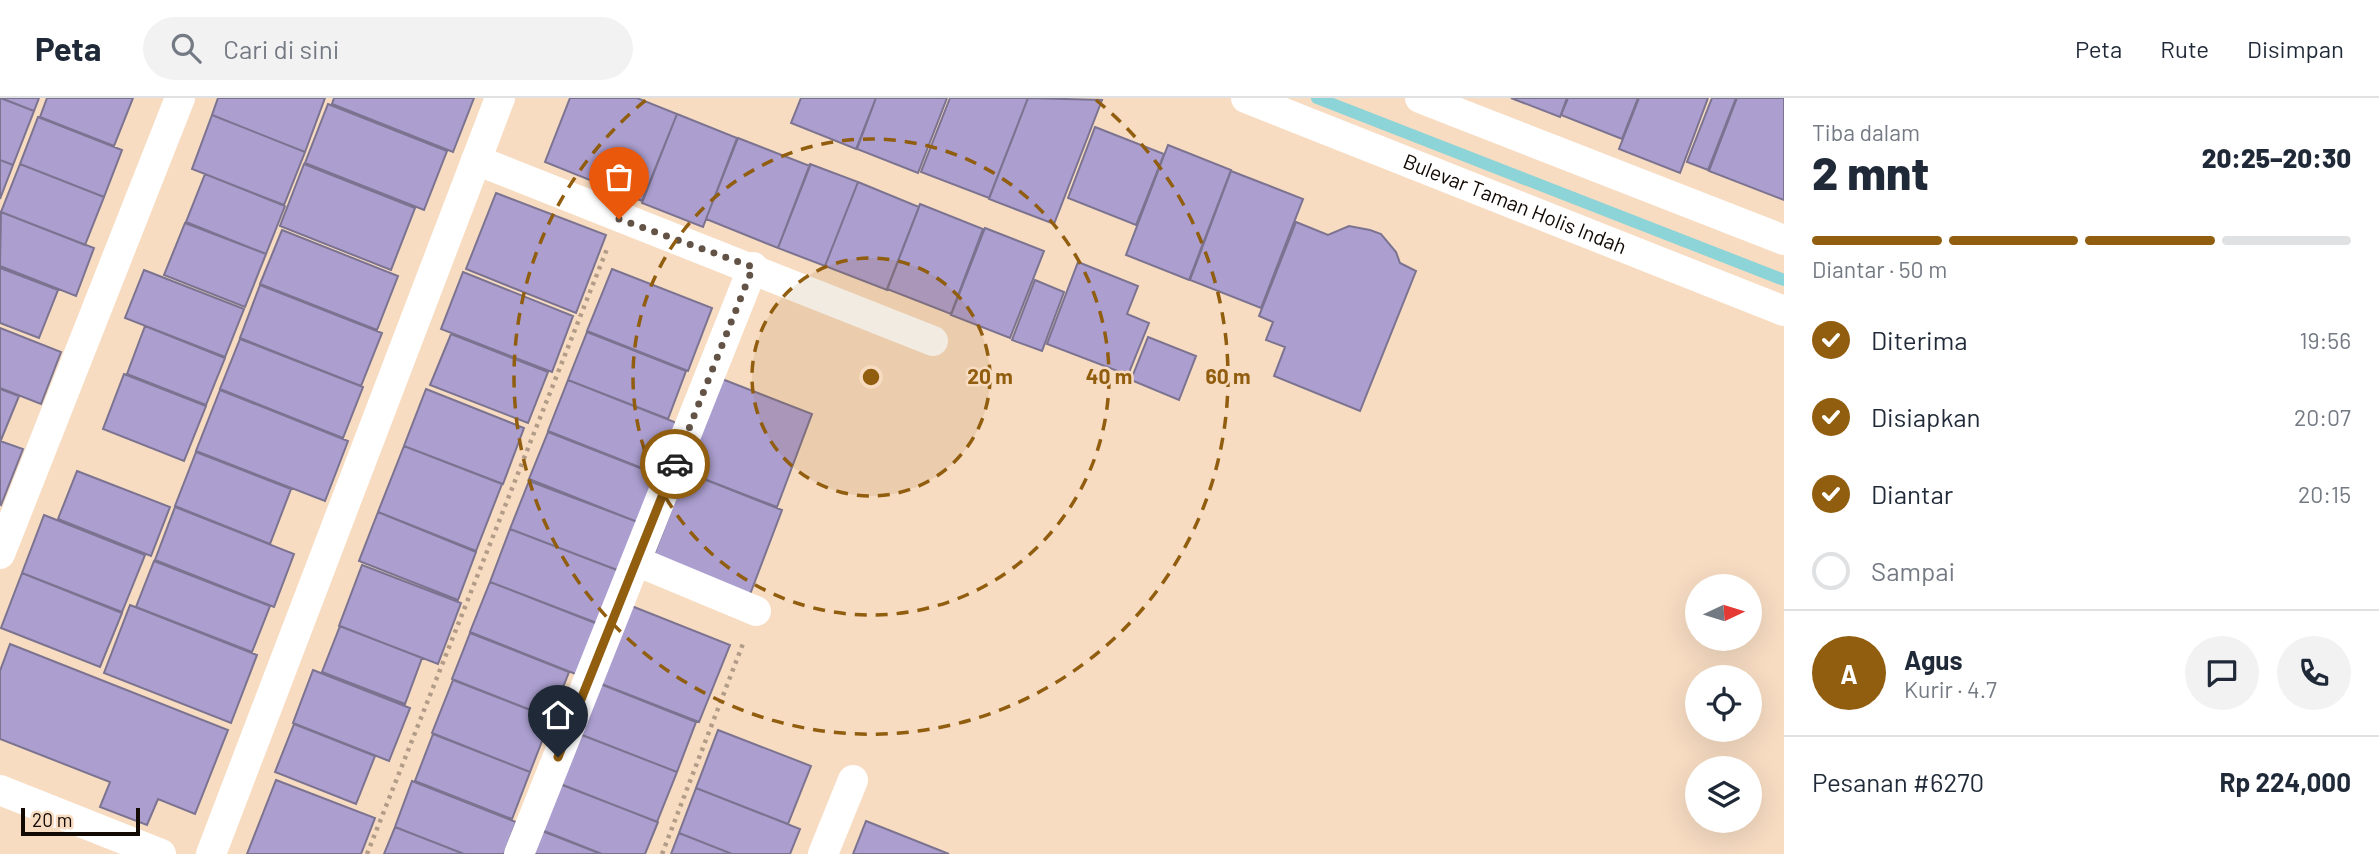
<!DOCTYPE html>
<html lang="id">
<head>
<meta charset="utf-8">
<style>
	body { margin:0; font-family:Barlow,sans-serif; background:#f2f2f3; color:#1f2937; height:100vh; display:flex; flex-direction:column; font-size:26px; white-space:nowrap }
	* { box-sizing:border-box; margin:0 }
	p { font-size:23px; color:#747a83 }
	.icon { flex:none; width:38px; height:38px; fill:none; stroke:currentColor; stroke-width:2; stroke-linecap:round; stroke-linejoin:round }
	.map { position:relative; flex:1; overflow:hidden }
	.sheet { display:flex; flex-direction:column; background:#fff; width:595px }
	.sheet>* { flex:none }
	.needle { width:46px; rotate:86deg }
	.tools { position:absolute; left:1685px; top:476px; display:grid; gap:14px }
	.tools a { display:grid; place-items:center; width:77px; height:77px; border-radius:50%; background:#fff; box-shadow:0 7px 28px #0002; font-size:35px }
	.scale { position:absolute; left:21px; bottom:18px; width:119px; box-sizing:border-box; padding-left:7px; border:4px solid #120903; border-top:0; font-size:19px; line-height:24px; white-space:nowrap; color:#120903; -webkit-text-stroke:5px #f7dcc2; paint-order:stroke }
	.pin { position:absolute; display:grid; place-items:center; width:60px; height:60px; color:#fff; margin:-72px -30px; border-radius:50% 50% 50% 0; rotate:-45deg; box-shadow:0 0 7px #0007 }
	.pin .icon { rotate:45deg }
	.courier { position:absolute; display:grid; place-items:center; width:70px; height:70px; margin:-35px; border:5px solid #915d0e; border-radius:50%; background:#fff; color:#222; box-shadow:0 2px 9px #0007 }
	.summary em { font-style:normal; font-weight:800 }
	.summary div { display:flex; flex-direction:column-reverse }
	.summary { display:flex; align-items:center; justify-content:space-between; height:119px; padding:0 28px }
	h1 { font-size:46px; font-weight:800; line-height:52px }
	.bar { display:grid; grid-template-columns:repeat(4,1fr); gap:10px 7px; align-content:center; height:84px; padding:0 28px }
	.bar i { height:9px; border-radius:5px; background:#e0e1e3 }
	.bar .selected { background:#915d0e }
	.bar p { grid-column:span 4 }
	.line { display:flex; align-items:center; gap:18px; padding:0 28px; border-top:2px solid #e0e1e3 }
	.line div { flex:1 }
	.round { display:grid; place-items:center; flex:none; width:74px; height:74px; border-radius:37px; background:#f2f2f3 }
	ol { padding:0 28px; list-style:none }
	li { display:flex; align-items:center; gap:21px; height:77px }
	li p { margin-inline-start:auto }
	li .icon { padding:7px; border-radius:50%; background:#915d0e; color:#fff; stroke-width:4 }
	li:last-child { color:#747a83 }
	li i { width:38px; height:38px; border:4px solid #e0e1e3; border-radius:50% }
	header { display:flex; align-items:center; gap:42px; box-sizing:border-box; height:98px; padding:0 35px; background:#fff; border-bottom:2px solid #e0e1e3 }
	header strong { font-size:33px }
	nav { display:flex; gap:38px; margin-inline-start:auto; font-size:24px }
	.search { width:490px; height:63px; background:#f2f2f3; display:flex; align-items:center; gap:18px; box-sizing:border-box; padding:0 24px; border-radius:38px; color:#747a83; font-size:26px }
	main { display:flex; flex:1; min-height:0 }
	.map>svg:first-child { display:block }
</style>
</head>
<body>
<header>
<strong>Peta</strong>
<div class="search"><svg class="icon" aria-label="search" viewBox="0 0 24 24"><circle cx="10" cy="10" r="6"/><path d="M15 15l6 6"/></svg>Cari di sini</div>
<nav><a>Peta</a><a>Rute</a><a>Disimpan</a></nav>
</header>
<main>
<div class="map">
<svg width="1784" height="756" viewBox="0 0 1784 756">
	<rect width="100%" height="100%" fill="#f7dcc2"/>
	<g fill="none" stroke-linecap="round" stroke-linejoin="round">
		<path stroke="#8cd4d7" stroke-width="12" d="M 1317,0 L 1784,182"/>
	</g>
	<path fill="#ac9fd0" stroke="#7b7390" stroke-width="2" d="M 0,0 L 34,13 L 13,67 L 0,62 Z
		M 1,0 L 39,0 L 34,13 Z
		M 47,0 L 133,0 L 114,48 L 40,19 Z
		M 218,0 L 325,0 L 305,54 L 212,17 Z
		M 334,0 L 474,0 L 453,54 L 332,6 Z
		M 570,0 L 637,0 L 677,16 L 642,103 L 545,64 Z
		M 801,0 L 876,0 L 856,51 L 791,25 Z
		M 876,0 L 947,0 L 918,75 L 857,51 Z
		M 950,0 L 1028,0 L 989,100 L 921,74 Z
		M 1028,0 L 1102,2 L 1054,126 L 989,101 Z
		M 1511,0 L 1567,0 L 1560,19 Z
		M 1568,0 L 1638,0 L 1622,41 L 1561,17 Z
		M 1639,0 L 1708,0 L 1680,75 L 1619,51 Z
		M 1712,0 L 1736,0 L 1708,72 L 1687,64 Z
		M 1737,0 L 1784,0 L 1784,102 L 1709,73 Z
		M 328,6 L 447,53 L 424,112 L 305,65 Z
		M 677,16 L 737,40 L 703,129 L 642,105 Z
		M 212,17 L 305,54 L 284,107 L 192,71 Z
		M 38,19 L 122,52 L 104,99 L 20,66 Z
		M 1095,29 L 1164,56 L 1136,127 L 1068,100 Z
		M 738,40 L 810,68 L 778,150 L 706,121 Z
		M 1168,47 L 1231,72 L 1189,182 L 1126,157 Z
		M 0,62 L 13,67 L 0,101 Z
		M 20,66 L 104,99 L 85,147 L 1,114 Z
		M 304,66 L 415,110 L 391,172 L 280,128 Z
		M 810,66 L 858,84 L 825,168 L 778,150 Z
		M 1231,73 L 1303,101 L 1261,210 L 1190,182 Z
		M 205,76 L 285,108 L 266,156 L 186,124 Z
		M 858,84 L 919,109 L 887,192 L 825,168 Z
		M 496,95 L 606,137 L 576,215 L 466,171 Z
		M 920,106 L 983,131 L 951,216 L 887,191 Z
		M 1,114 L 94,150 L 76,198 L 0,168 Z
		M 1296,124 L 1328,137 L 1349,128 L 1370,132 L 1381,136 L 1396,154 L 1400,165 L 1416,173 L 1360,313 L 1274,278 L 1285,249 L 1266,242 L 1273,224 L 1259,218 Z
		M 185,125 L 266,156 L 245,209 L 164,177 Z
		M 985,130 L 1044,153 L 1010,240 L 951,217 Z
		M 282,132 L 398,178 L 377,232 L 260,186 Z
		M 1078,164 L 1138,188 L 1127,216 L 1149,225 L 1128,277 L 1047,246 Z
		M 0,170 L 58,192 L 39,240 L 0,225 Z
		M 612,171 L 712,210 L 688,273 L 587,233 Z
		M 144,172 L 244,211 L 225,259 L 125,220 Z
		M 463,174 L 573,218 L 552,274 L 441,231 Z
		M 1035,182 L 1064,194 L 1042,253 L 1012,242 Z
		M 260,187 L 382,235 L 361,288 L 240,240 Z
		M 145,228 L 225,260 L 206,307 L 127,276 Z
		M 0,230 L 61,254 L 41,306 L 0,290 Z
		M 587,234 L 686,273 L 668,321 L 568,282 Z
		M 451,236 L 548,274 L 528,325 L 430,287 Z
		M 1148,239 L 1196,258 L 1179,302 L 1131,282 Z
		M 240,241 L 363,289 L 343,340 L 220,291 Z
		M 124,276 L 206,308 L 184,363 L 103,331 Z
		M 722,281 L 812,316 L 777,409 L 686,374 Z
		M 568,282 L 682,327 L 662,378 L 548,333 Z
		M 0,291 L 19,298 L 1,342 L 0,341 Z
		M 426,291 L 524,330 L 503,386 L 404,348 Z
		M 220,292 L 348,343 L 325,403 L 196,353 Z
		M 548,334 L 658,377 L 640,425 L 529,381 Z
		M 0,343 L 23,351 L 1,407 L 0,406 Z
		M 404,348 L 502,386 L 476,453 L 378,414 Z
		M 196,354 L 291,391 L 270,446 L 175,408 Z
		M 77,373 L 170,409 L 151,458 L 58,421 Z
		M 686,374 L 782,412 L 749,499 L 652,462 Z
		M 529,383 L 643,426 L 625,475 L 510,431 Z
		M 175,409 L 294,456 L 274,509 L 155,462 Z
		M 378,414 L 476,454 L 458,502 L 359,463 Z
		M 44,417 L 145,457 L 122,514 L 22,475 Z
		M 510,431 L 622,474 L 602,527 L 490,484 Z
		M 154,463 L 270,508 L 252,554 L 136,509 Z
		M 362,467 L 461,505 L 438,566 L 339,528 Z
		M 22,475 L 122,515 L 100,569 L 1,530 Z
		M 490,484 L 603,528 L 583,579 L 470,534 Z
		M 130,507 L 257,557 L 231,625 L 104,575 Z
		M 629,507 L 730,547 L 699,624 L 599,585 Z
		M 340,528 L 422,560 L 405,606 L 322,574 Z
		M 470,535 L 569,574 L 551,620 L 452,581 Z
		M 10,546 L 228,632 L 195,716 L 158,701 L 147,727 L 100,709 L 110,684 L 0,641 L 0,573 Z
		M 313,572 L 410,610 L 389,663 L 293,625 Z
		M 453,582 L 551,620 L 530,674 L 432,635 Z
		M 598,585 L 696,624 L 677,674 L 579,636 Z
		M 294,626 L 375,658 L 356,706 L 275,674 Z
		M 718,632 L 811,668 L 788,726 L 696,690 Z
		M 577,635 L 677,674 L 657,724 L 558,685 Z
		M 433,636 L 530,674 L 512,721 L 415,683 Z
		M 276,682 L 375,720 L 361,756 L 247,756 Z
		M 412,683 L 516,724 L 504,756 L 464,756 L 395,729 Z
		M 557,685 L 658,724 L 645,756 L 602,756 L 539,731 Z
		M 696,690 L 800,731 L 790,756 L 732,756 L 679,735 Z
		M 866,723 L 949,756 L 853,756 Z
		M 395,729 L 464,756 L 384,756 Z
		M 542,733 L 601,756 L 533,756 Z
		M 679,735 L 732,756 L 671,756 Z"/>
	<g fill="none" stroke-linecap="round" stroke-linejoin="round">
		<path stroke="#b29c88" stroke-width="4.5" stroke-dasharray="3.5 5" stroke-linecap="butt" d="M 367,756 L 607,151
			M 662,756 L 744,543"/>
		<g stroke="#fff" stroke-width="30">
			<path id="s1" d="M 1246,0 L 1784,213"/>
			<path d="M 1420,0 L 1784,142"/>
			<path d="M 476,62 L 933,243"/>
			<path d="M 0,456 L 180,0"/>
			<path d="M 636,463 L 756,513"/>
			<path d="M 0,692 L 161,756"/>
			<path d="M 211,756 L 500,0"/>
			<path d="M 519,756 L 753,169"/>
			<path d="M 823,756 L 853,682"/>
		</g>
	</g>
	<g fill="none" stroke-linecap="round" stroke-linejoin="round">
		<path stroke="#625346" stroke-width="7" stroke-dasharray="0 12.6" d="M 619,121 L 753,169 L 675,366"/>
		<path stroke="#915d0e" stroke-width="9" d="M 558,659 L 675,366"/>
	</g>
	<circle cx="871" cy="279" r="119" fill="#915d0e" fill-opacity=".12"/>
	<g fill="none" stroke="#915d0e" stroke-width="3.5" stroke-dasharray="12 9">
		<circle cx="871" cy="279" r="119"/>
		<circle cx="871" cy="279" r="238"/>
		<path d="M1096 2A357 357 0 1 1 646 2"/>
	</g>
	<g text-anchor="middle" stroke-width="5" stroke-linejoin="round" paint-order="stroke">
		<g font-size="21" fill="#120903" stroke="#f7dcc2">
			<text dy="7" stroke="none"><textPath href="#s1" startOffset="289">Bulevar Taman Holis Indah</textPath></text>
		</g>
	</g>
	<circle cx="871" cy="279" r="10" fill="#915d0e" stroke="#f7dcc2" stroke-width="3.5"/>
	<g font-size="21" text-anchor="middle" font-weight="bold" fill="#915d0e" stroke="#f7dcc2" stroke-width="5" stroke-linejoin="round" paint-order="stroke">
		<text x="990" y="286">20 m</text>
		<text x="1109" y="286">40 m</text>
		<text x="1228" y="286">60 m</text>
	</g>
</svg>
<div class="tools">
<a><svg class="needle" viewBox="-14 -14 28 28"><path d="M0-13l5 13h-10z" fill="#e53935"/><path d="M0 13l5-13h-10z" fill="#747a83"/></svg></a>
<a><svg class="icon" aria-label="locate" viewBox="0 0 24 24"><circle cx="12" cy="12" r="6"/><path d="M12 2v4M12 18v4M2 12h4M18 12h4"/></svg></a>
<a><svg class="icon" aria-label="layers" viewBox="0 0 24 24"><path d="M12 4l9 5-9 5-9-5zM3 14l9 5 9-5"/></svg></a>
</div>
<div class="scale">20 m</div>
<div class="pin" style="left:619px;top:121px;background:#ea580c"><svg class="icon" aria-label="bag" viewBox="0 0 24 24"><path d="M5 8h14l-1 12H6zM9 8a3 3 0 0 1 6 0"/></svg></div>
<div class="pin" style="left:558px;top:659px;background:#1f2937"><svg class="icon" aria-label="home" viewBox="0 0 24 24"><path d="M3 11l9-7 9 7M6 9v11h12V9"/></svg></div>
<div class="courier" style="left:675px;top:366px"><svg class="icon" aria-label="car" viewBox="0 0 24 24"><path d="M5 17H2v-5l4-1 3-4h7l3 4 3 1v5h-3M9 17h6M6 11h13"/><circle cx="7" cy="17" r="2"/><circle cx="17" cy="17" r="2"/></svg></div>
</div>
<section class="sheet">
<div class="summary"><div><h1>2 mnt</h1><p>Tiba dalam</p></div><em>20:25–20:30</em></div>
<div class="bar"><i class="selected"></i><i class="selected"></i><i class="selected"></i><i></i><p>Diantar · 50 m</p></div>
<ol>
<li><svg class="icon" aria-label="check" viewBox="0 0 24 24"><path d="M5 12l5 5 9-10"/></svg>Diterima<p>19:56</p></li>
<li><svg class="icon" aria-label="check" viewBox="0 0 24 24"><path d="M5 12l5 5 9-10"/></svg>Disiapkan<p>20:07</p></li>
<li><svg class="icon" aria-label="check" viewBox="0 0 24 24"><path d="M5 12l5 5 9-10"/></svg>Diantar<p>20:15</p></li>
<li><i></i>Sampai</li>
</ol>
<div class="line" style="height:126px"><b class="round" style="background:#915d0e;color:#fff">A</b><div><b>Agus</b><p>Kurir · 4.7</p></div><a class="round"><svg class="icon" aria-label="chat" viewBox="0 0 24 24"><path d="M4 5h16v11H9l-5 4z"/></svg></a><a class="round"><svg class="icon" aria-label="phone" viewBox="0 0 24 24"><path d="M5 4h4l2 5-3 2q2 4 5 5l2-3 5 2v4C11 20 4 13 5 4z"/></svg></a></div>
<div class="line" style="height:91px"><div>Pesanan #6270</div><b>Rp 224,000</b></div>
</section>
</main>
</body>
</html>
